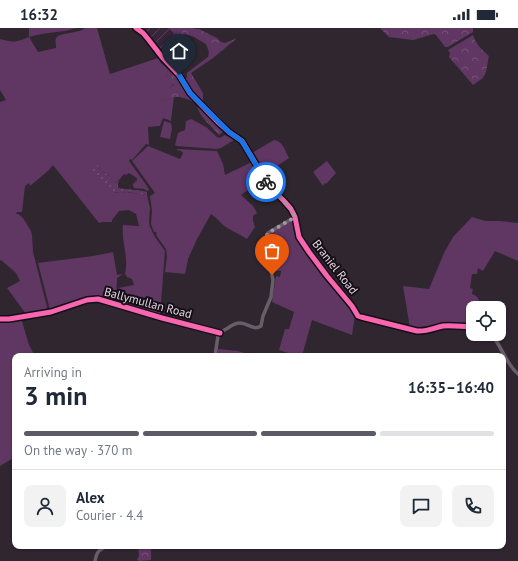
<!DOCTYPE html>
<html lang="en">
<head>
<meta charset="utf-8">
<style>
	body { margin:0; font-family:"PT Sans",sans-serif; background:#f2f2f3; color:#1f2937; height:100vh; display:flex; flex-direction:column; font-size:15px; white-space:nowrap }
	* { box-sizing:border-box; margin:0 }
	p { font-size:13px; color:#747a83 }
	.icon { flex:none; width:22px; height:22px; fill:none; stroke:currentColor; stroke-width:2; stroke-linecap:round; stroke-linejoin:round }
	.map { position:relative; flex:1; overflow:hidden }
	.details { position:absolute; left:12px; top:325px; width:494px; height:196px; display:flex; flex-direction:column; background:#fff; border-radius:8px; box-shadow:0 1px 3px #0004 }
	.details>* { flex:none }
	.fabs { position:absolute; left:466px; top:273px; display:grid; gap:8px }
	.fabs a { display:grid; place-items:center; width:40px; height:40px; border-radius:8px; background:#fff; box-shadow:0 1px 3px #0004; font-size:20px }
	.pin { position:absolute; display:grid; place-items:center; width:34px; height:34px; color:#fff; margin:-41px -17px; border-radius:50% 50% 50% 0; rotate:-45deg; box-shadow:0 0 4px #0007 }
	.pin .icon { rotate:45deg }
	.courier { position:absolute; display:grid; place-items:center; width:40px; height:40px; margin:-20px; border:3px solid #1a73e8; border-radius:50%; background:#fff; color:#222; box-shadow:0 1px 5px #0007 }
	.summary em { font-style:normal; font-weight:700 }
	.summary div { display:flex; flex-direction:column-reverse }
	.summary { display:flex; align-items:center; justify-content:space-between; height:68px; padding:0 12px }
	h1 { font-size:26px; font-weight:700; line-height:30px }
	.bar { display:grid; grid-template-columns:repeat(4,1fr); gap:6px 4px; align-content:center; height:48px; padding:0 12px }
	.bar i { height:5px; border-radius:3px; background:#e0e1e3 }
	.bar .on { background:#5a5b67 }
	.bar p { grid-column:span 4 }
	.line { display:flex; align-items:center; gap:10px; padding:0 12px; border-top:1px solid #e0e1e3 }
	.line div { flex:1 }
	.round { display:grid; place-items:center; flex:none; width:42px; height:42px; border-radius:8px; background:#f2f2f3 }
	.status { display:flex; justify-content:space-between; align-items:center; height:28px; padding:0 20px; background:#fff; direction:ltr }
	.status svg { height:11px; fill:currentColor }
	.map>svg:first-child { display:block }
</style>
</head>
<body>
<div class="status"><b>16:32</b><svg viewBox="0 0 49 12"><path d="M0 12V9h3v3zM5 12V6h3v6zM10 12V3h3v9zM15 12V0h3v12zM26 1h20v11H26zM47 4h2v5h-2z"/></svg></div>
<div class="map">
<svg width="518" height="533" viewBox="0 0 518 533">
	<defs>
		<pattern id="industrial-furrows" width="10" height="10" patternUnits="userSpaceOnUse"><rect width="10" height="10" fill="#39253a"/><path d="M-1 1l2-2M0 10L10 0M9 11l2-2" fill="none" stroke="#554456"/></pattern>
		<pattern id="forest-crowns" width="20" height="18" patternUnits="userSpaceOnUse"><rect width="20" height="18" fill="#603663"/><path d="M2 6a3 3 0 1 1 6 0M12 15a3 3 0 1 1 6 0" fill="none" stroke="#765279"/></pattern>
		<pattern id="garden-dots" width="8" height="8" patternUnits="userSpaceOnUse"><rect width="8" height="8" fill="#603663"/><path d="M2 2h.1M6 6h.1" fill="none" stroke="#765279" stroke-width="1.8" stroke-linecap="round"/></pattern>
	</defs>
	<rect width="100%" height="100%" fill="#2f262f"/>
	<path fill="url(#industrial-furrows)" d="M 141,0 L 165,0 L 167,1 L 169,0 L 180,12 L 182,16 L 168,29 L 163,27 L 147,5 L 145,5 L 140,1 Z"/>
	<path fill="#603663" d="M 29,0 L 77,0 C 62,5 44,4 29,9 L 38,24 L 56,20 C 56,17 55,12 56,10 C 60,4 78,6 85,0 L 97,0 L 110,46 L 158,30 L 161,35 L 168,41 L 166,50 L 174,55 L 170,60 L 163,73 L 174,68 L 171,93 L 163,90 L 160,98 L 148,99 L 149,117 L 146,116 L 132,132 L 130,131 L 129,133 L 147,158 L 149,162 L 147,163 L 144,161 L 134,160 L 133,158 L 133,156 L 137,152 L 137,150 L 129,145 L 126,147 L 124,146 L 118,153 L 115,155 L 112,154 L 109,148 L 99,141 L 98,139 L 90,140 L 109,158 L 115,165 L 121,165 L 127,164 L 138,166 L 143,166 L 147,167 L 150,180 L 149,194 L 150,199 L 155,209 L 165,223 L 160,287 L 118,275 L 117,273 L 118,260 L 134,257 L 132,251 L 127,249 L 125,246 C 129,229 121,213 123,197 L 138,198 L 139,198 L 136,186 L 129,182 L 119,183 L 112,192 L 112,194 L 102,194 L 99,195 L 53,137 L 49,142 L 30,158 L 29,155 L 25,158 L 22,184 L 17,184 L 16,186 L 18,186 L 23,190 L 31,203 L 32,207 L 33,224 L 48,283 L 26,286 L 7,260 L 20,253 L 16,245 L 1,232 L 0,233 L 0,74 L 6,72 L 0,62 L 0,11 C 13,15 17,14 29,9 Z
		M 191,91 L 206,99 L 217,109 L 220,110 L 225,107 L 234,112 L 221,120 L 217,121 L 177,118 L 175,117 L 178,105 L 185,102 L 186,93 Z
		M 164,93 L 171,95 L 172,100 L 170,111 L 160,109 Z
		M 274,112 C 283,113 285,123 289,130 L 264,147 L 252,125 Z
		M 148,118 L 180,131 L 183,125 L 181,123 L 177,122 L 177,121 L 217,123 L 223,136 L 225,147 L 252,134 L 261,152 L 241,167 L 253,178 L 257,185 L 253,188 L 253,193 L 255,199 L 247,211 C 240,206 229,202 223,197 C 219,193 216,189 211,186 L 197,211 L 188,231 L 185,246 L 165,244 L 167,228 L 166,221 L 156,207 L 157,206 L 156,204 L 154,204 L 151,196 L 152,183 L 150,168 L 155,165 L 132,133 Z
		M 327,133 L 336,145 L 326,156 L 325,155 L 323,158 L 313,144 Z
		M 472,189 L 486,193 L 500,193 L 518,195 L 518,233 L 495,223 L 483,243 L 478,240 L 477,246 L 472,246 L 470,260 L 473,261 L 472,266 C 479,268 480,274 481,280 L 473,280 L 473,297 L 422,302 L 410,300 L 403,258 L 429,261 L 444,225 L 453,209 Z
		M 291,192 L 293,192 L 295,193 L 295,205 L 297,210 L 337,264 L 342,267 L 355,287 L 352,307 L 312,292 L 302,328 L 297,328 L 279,322 L 285,301 L 289,301 L 294,284 L 272,274 L 276,248 L 280,249 L 281,243 L 272,242 L 267,216 L 267,210 L 269,206 L 273,203 Z
		M 113,224 L 117,247 L 123,246 L 117,250 L 116,274 L 115,274 L 93,269 L 50,282 L 38,235 L 93,228 Z
		M 21,290 L 29,317 L 35,328 L 15,328 L 15,383 L 14,384 L 15,387 L 15,400 L 14,401 L 15,404 L 15,429 L 0,438 L 0,292 Z
		M 218,321 L 238,323 L 254,328 L 217,328 Z"/>
	<path fill="url(#forest-crowns)" d="M 169,0 L 194,0 L 195,1 L 199,1 L 217,10 L 221,14 L 225,15 L 237,10 L 213,30 L 191,45 L 203,65 L 203,74 L 191,62 L 185,52 L 187,49 L 187,45 L 208,29 L 209,24 L 206,16 L 194,9 L 185,6 L 180,12 Z
		M 380,0 L 473,0 L 473,4 L 448,19 L 445,19 L 436,7 L 434,6 L 413,12 L 389,9 Z
		M 473,7 C 475,15 483,23 489,28 L 486,44 L 483,50 L 473,57 L 449,29 L 450,25 L 448,22 Z
		M 168,41 L 175,47 L 185,61 L 225,102 L 219,107 C 213,100 201,90 198,81 C 198,81 197,75 197,75 C 181,69 179,66 163,73 L 157,71 L 161,60 L 170,60 L 174,56 L 166,53 L 166,50 Z
		M 138,518 L 151,518 L 151,532 L 139,533 L 137,532 L 139,528 Z"/>
	<path fill="url(#garden-dots)" d="M 97,133 L 99,141 L 109,148 L 112,154 L 115,155 L 120,152 L 118,155 L 118,160 C 128,162 137,161 147,164 L 147,167 L 143,166 L 138,166 L 129,164 L 121,165 L 110,164 L 109,158 L 100,152 L 89,140 Z"/>
	<g fill="none" stroke-linecap="round" stroke-linejoin="round">
		<path stroke="#6a5d6a" stroke-width="3.5" d="M 136,0 L 143,5 L 148,11 L 162,29 L 179,47 L 190,65 L 219,95 L 229,104 L 242,113 L 269,158 L 284,173 L 291,181 L 295,189 L 299,209 L 309,224 L 327,248 L 352,278 L 358,288 L 361,289 L 417,303 C 426,304 434,300 443,298 C 453,297 463,299 473,299
			M 0,291 L 9,291 L 51,284 L 87,272 L 98,271 L 162,290 L 220,305
			M 491,306 C 502,318 505,335 518,346
			M 215,328 L 218,308 C 220,304 224,302 228,300 C 232,297 235,295 240,295 C 248,295 253,303 261,298 L 263,288 L 271,269 L 273,252 L 265,214 L 266,209 L 268,205 L 295,189
			M 95,533 C 97,523 98,523 107,518"/>
		<g stroke="#160e16" stroke-width="8">
			<path id="cycleway" d="M 136,0 L 143,5 L 148,11 L 162,29 L 179,47 L 190,65 L 219,95 L 229,104 L 242,113 L 269,158 L 284,173 L 291,181 L 295,189 L 299,209 L 309,224 L 327,248 L 352,278 L 358,288 L 361,289 L 417,303 C 426,304 434,300 443,298 C 453,297 463,299 473,299
				M 0,291 L 9,291 L 51,284 L 87,272 L 98,271 L 162,290 L 220,305"/>
		</g>
		<use href="#cycleway" stroke="#f766af" stroke-width="5"/>
	</g>
	<g fill="none" stroke-linecap="round" stroke-linejoin="round">
		<path stroke="#a298a2" stroke-width="4" stroke-dasharray="0 7.2" d="M 266,154 L 291,181 L 295,189 L 268,205 L 266,209 L 266,214 L 272,247"/>
		<path stroke="#1a73e8" stroke-width="5" d="M 179,47 L 190,65 L 229,104 L 242,113 L 266,154"/>
	</g>
	<g text-anchor="middle" stroke-width="4" stroke-linejoin="round" paint-order="stroke">
		<g font-size="12" fill="#e0d5e0" stroke="#160e16">
			<text transform="translate(335 239) rotate(52)" y="4">Braniel Road</text>
			<text transform="translate(148 275) rotate(15)" y="4">Ballymullan Road</text>
		</g>
	</g>
</svg>
<div class="fabs">
<a><svg class="icon" aria-label="locate" viewBox="0 0 24 24"><circle cx="12" cy="12" r="6"/><path d="M12 2v4M12 18v4M2 12h4M18 12h4"/></svg></a>
</div>
<div class="pin" style="left:272px;top:247px;background:#ea580c"><svg class="icon" aria-label="bag" viewBox="0 0 24 24"><path d="M5 8h14l-1 12H6zM9 8a3 3 0 0 1 6 0"/></svg></div>
<div class="pin" style="left:179px;top:47px;background:#1f2937"><svg class="icon" aria-label="home" viewBox="0 0 24 24"><path d="M3 11l9-7 9 7M6 9v11h12V9"/></svg></div>
<div class="courier" style="left:266px;top:154px"><svg class="icon" aria-label="bike" viewBox="0 0 24 24"><circle cx="6" cy="16" r="4"/><circle cx="18" cy="16" r="4"/><path d="M6 16l4-8h5l3 8M10 8l3 8H6M13 5h3"/></svg></div>
<section class="details">
<div class="summary"><div><h1>3 min</h1><p>Arriving in</p></div><em>16:35–16:40</em></div>
<div class="bar"><i class="on"></i><i class="on"></i><i class="on"></i><i></i><p>On the way · 370 m</p></div>
<div class="line" style="height:72px"><a class="round"><svg class="icon" aria-label="person" viewBox="0 0 24 24"><circle cx="12" cy="8" r="4"/><path d="M4 21q1-7 8-7t8 7"/></svg></a><div><b>Alex</b><p>Courier · 4.4</p></div><a class="round"><svg class="icon" aria-label="chat" viewBox="0 0 24 24"><path d="M4 5h16v11H9l-5 4z"/></svg></a><a class="round"><svg class="icon" aria-label="phone" viewBox="0 0 24 24"><path d="M5 4h4l2 5-3 2q2 4 5 5l2-3 5 2v4C11 20 4 13 5 4z"/></svg></a></div>
</section>
</div>
</body>
</html>
